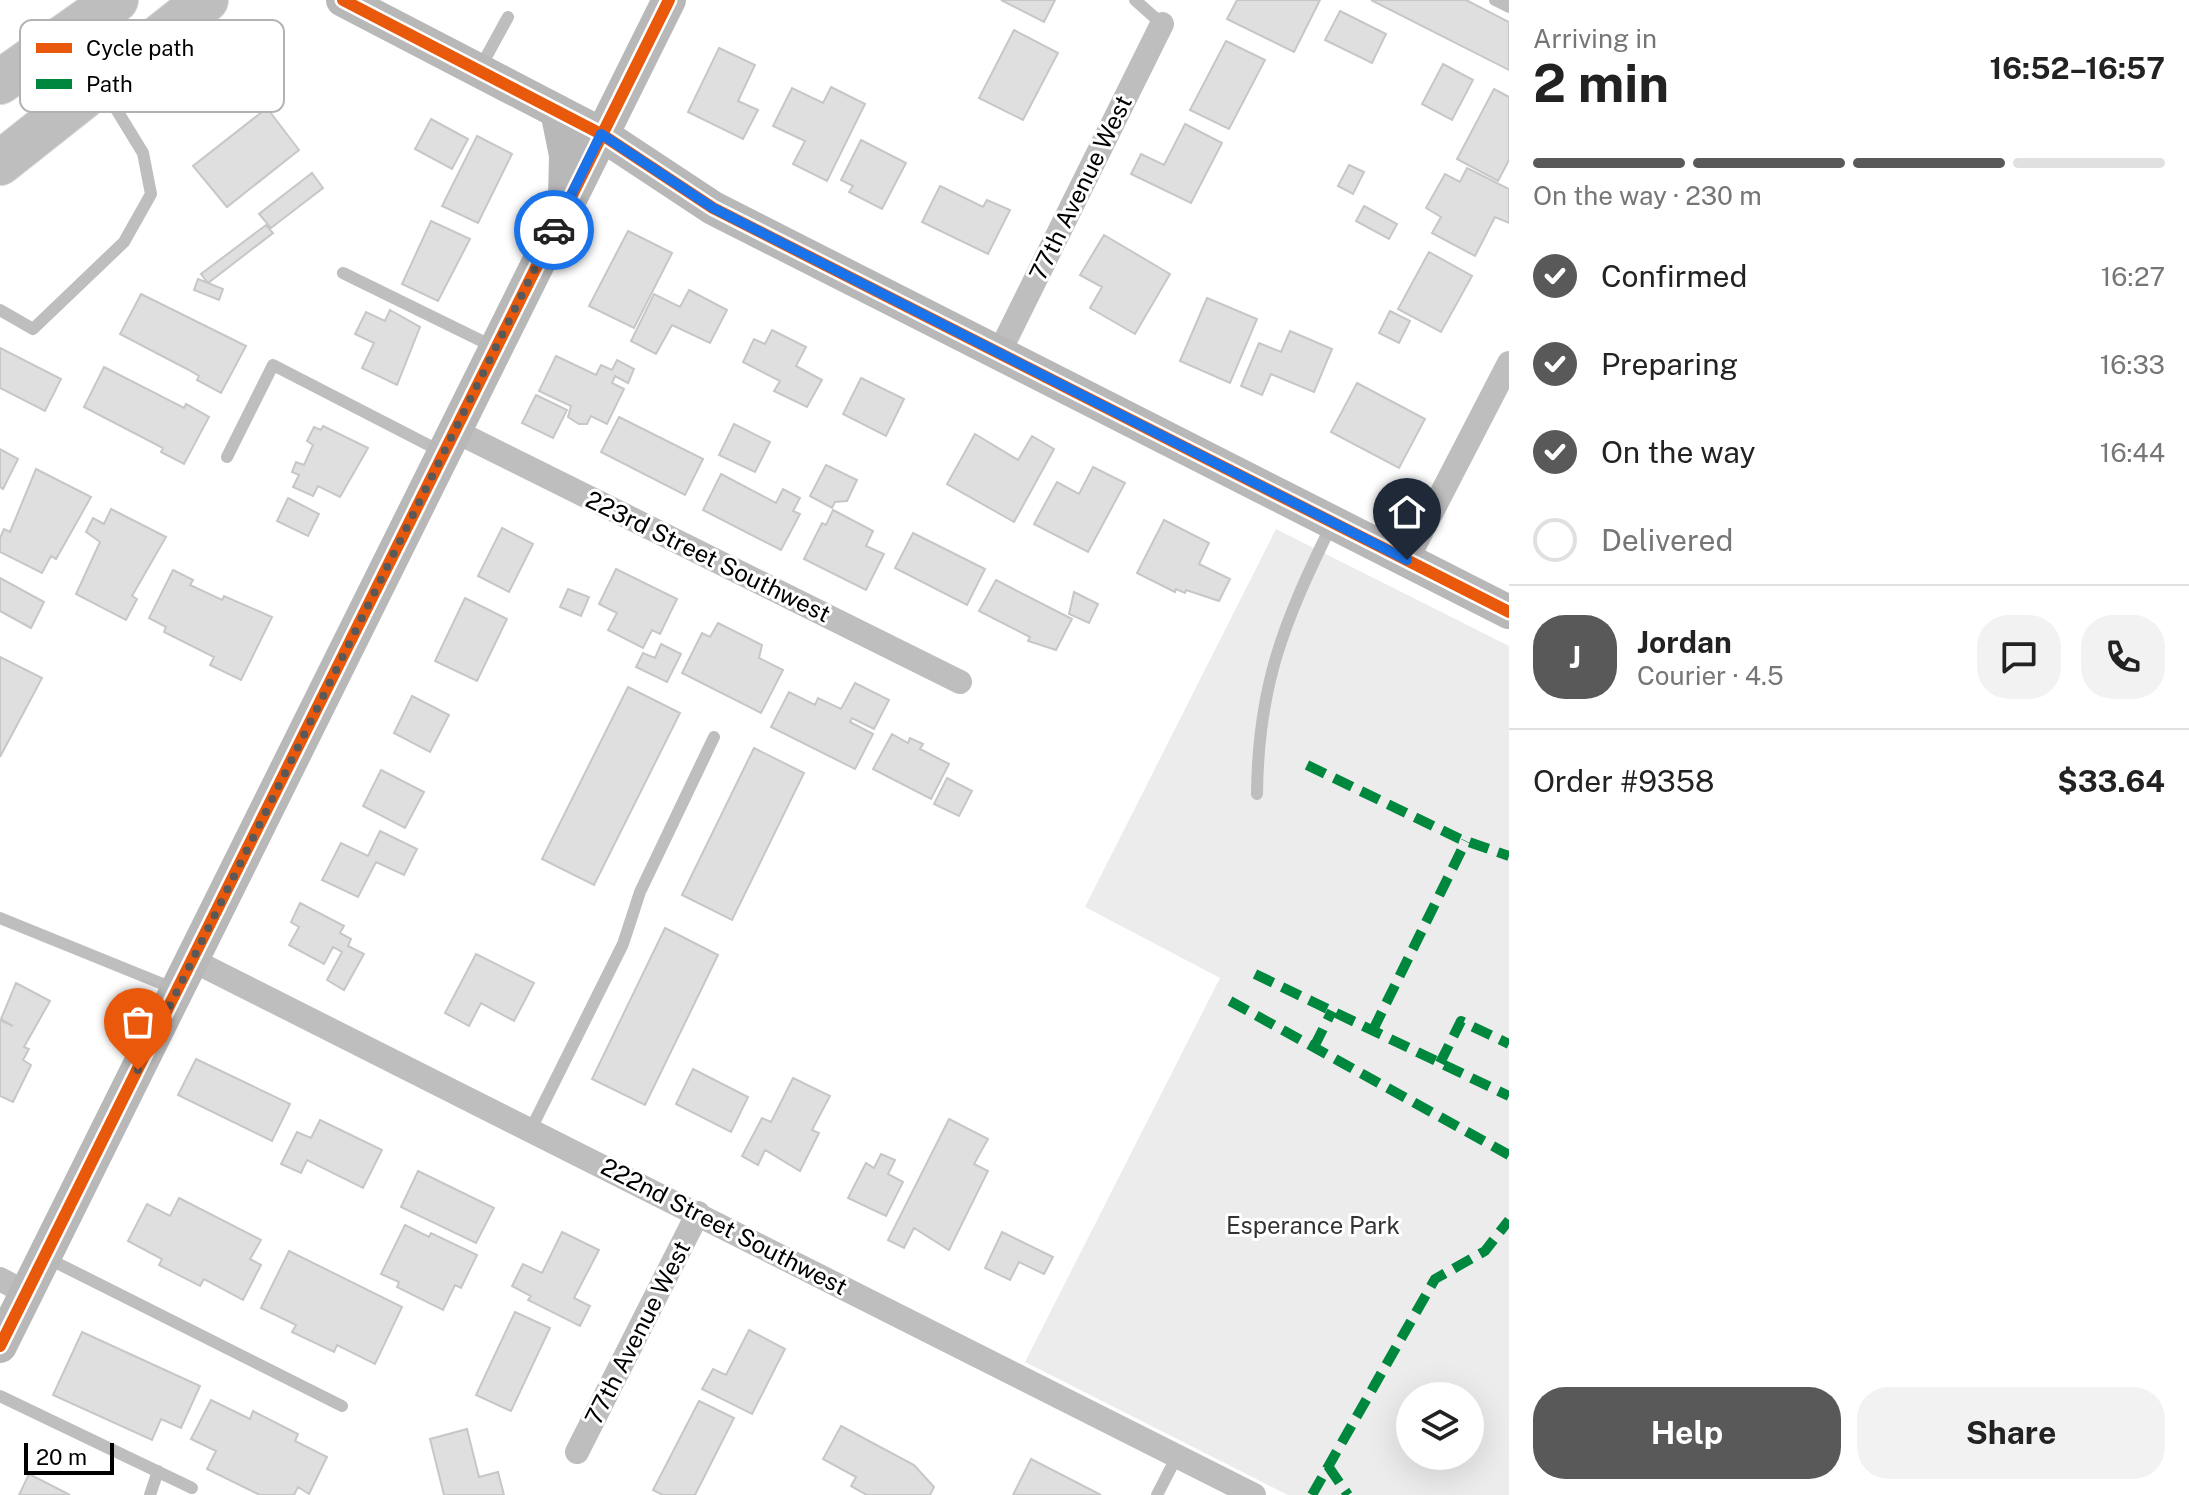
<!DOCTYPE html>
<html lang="en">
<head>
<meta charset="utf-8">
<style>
	body { margin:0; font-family:"Public Sans",sans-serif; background:#f2f2f2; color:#222; height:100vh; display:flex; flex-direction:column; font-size:30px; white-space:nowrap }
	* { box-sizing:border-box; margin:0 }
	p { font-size:26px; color:#767676 }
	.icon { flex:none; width:44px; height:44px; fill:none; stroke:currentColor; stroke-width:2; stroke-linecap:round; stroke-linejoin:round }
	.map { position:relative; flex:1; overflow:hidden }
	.panel { display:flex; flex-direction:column; background:#fff; width:680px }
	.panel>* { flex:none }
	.controls { position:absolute; left:1396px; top:1382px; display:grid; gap:16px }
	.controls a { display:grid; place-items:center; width:88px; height:88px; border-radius:50%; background:#fff; box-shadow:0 8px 32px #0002; font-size:40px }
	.scale { position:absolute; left:24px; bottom:20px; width:90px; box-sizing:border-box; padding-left:8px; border:4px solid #000; border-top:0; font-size:22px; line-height:28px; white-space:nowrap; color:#000; -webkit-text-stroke:6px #fff; paint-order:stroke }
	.pin { position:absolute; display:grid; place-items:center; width:68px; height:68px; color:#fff; margin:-82px -34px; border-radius:50% 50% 50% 0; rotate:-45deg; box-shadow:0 0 8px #0007 }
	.pin .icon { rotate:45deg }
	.courier { position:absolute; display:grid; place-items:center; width:80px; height:80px; margin:-40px; border:6px solid #1a73e8; border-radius:50%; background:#fff; color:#222; box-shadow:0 2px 10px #0007 }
	.headline em { font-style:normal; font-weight:700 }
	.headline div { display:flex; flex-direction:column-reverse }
	.headline { display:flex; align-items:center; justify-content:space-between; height:136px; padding:0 24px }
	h1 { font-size:52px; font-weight:700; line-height:60px }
	.bar { display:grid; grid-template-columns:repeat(4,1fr); gap:12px 8px; align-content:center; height:96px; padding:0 24px }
	.bar i { height:10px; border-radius:6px; background:#e0e0e0 }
	.bar .selected { background:#595959 }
	.bar p { grid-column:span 4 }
	.line { display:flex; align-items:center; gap:20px; padding:0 24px; border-top:2px solid #e0e0e0 }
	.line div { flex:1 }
	.round { display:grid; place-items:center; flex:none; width:84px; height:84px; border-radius:32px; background:#f2f2f2 }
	ol { padding:0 24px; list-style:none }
	li { display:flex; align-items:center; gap:24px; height:88px }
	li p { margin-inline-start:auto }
	li .icon { padding:8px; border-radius:50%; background:#595959; color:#fff; stroke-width:4 }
	li:last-child { color:#767676 }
	li i { width:44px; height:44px; border:4px solid #e0e0e0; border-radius:50% }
	.primary-button { display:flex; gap:16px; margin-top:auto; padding:16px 24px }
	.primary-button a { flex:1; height:92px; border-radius:32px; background:#595959; color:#fff; font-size:32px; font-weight:700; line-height:92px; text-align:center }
	.primary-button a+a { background:#f2f2f2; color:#222 }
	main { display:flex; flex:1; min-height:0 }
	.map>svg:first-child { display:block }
</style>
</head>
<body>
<main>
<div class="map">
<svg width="1509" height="1495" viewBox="0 0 1509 1495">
	<rect width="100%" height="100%" fill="#fff"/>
	<path fill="#ececec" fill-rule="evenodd" d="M 1276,529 L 1509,646 L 1509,1495 L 1288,1495 L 1025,1362 L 1220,978 L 1085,907 ZM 1410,1396 L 1470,1396 L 1470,1456 L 1410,1456 Z"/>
	<path fill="#dfdfdf" stroke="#c7c7c7" stroke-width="2" d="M 1001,0 L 1055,0 L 1044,22 Z
		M 1237,0 L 1320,0 L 1294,52 L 1227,19 Z
		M 1371,0 L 1466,0 L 1509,22 L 1509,70 Z
		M 1340,11 L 1386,34 L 1372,63 L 1325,40 Z
		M 1014,30 L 1058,53 L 1023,120 L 979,98 Z
		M 1226,41 L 1265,60 L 1229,129 L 1190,110 Z
		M 719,48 L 755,65 L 738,101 L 758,110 L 743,139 L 688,112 Z
		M 1443,64 L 1473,80 L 1452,120 L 1422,104 Z
		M 831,87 L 865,104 L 827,181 L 793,164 L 805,141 L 773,126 L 792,88 L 823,103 Z
		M 1494,89 L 1509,97 L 1509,160 L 1498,181 L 1457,159 Z
		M 267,108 L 299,150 L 227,207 L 193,166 Z
		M 431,119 L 468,139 L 452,169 L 415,149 Z
		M 1185,124 L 1222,143 L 1191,203 L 1131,174 L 1141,154 L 1164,165 Z
		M 477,136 L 512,154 L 478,223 L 442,206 Z
		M 861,140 L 906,163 L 882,209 L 849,192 L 853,186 L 841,180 Z
		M 1349,165 L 1364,172 L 1353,194 L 1338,186 Z
		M 1467,168 L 1509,189 L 1509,223 L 1495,217 L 1475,256 L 1432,233 L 1441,217 L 1426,208 L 1445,174 L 1460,182 Z
		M 312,173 L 323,188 L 271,228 L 259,214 Z
		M 940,186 L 983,207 L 987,200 L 1010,210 L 988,254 L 922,222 Z
		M 1364,206 L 1397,224 L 1389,239 L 1356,221 Z
		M 431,221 L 470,239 L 438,301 L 402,284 Z
		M 266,225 L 273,233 L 208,283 L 201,274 Z
		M 628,231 L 672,253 L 634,328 L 589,306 Z
		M 1104,235 L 1170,274 L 1135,334 L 1090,308 L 1102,287 L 1080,275 Z
		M 1429,252 L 1472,276 L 1441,332 L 1398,309 Z
		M 198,279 L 223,289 L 219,300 L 194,290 Z
		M 689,290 L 727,310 L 710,343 L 672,325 L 656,354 L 631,341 L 654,294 L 680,307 Z
		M 141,294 L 246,346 L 221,393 L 197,380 L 199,376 L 187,369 L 120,334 Z
		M 1207,298 L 1257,319 L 1230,383 L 1180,361 Z
		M 390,310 L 420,327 L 397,385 L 362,368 L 374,343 L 355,334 L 366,312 L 385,321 Z
		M 1390,311 L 1410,321 L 1399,343 L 1379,333 Z
		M 772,330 L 806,347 L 796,366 L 822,380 L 807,407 L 774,391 L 780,381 L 743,362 L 754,339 L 765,344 Z
		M 1290,331 L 1332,349 L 1314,392 L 1271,374 L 1262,395 L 1241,386 L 1259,343 L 1281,352 Z
		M 0,348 L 61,379 L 45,411 L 0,388 Z
		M 556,356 L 596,375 L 601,365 L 612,370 L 617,360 L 634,369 L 628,383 L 615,376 L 612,383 L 624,389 L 607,424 L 591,416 L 587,424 L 579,424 L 568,417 L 571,406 L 539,391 Z
		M 104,367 L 184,408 L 186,404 L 209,417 L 184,464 L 161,452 L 163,448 L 84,407 Z
		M 861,378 L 904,399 L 886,436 L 843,414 Z
		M 1357,383 L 1425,419 L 1399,468 L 1331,432 Z
		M 536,395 L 567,410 L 553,438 L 522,423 Z
		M 619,417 L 703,459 L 685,495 L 601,452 Z
		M 734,424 L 770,442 L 755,472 L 719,455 Z
		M 323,426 L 368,448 L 340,497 L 318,486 L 313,496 L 293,487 L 299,475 L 292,472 L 296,462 L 304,465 L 313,445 L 307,441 L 314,427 L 321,430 Z
		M 975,434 L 1018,460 L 1032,436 L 1054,449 L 1014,522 L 947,484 Z
		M 0,449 L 18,459 L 3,489 L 0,487 Z
		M 826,465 L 857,480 L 847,501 L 835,502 L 832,508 L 810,496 Z
		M 1093,467 L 1125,483 L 1088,552 L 1034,524 L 1057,482 L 1079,494 Z
		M 36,469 L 91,497 L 56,559 L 51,556 L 42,573 L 0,552 L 0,538 L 4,529 L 10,532 Z
		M 721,474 L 776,503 L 783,489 L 800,498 L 793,511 L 800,514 L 781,550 L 703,510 Z
		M 288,498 L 319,514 L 308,536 L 277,521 Z
		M 111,509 L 166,537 L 132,596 L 137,599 L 126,620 L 76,594 L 100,542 L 86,532 L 93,518 L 104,524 Z
		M 833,510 L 873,531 L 866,546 L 884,554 L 866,590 L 804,559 L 822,523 L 826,525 Z
		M 1164,520 L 1209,543 L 1199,564 L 1230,579 L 1219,601 L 1186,590 L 1185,593 L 1176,589 L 1175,592 L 1137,573 Z
		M 502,528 L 533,544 L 509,592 L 478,576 Z
		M 913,533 L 985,569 L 967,605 L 895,568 Z
		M 616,569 L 677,599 L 660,634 L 652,630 L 643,648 L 608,630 L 617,613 L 599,604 Z
		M 173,570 L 193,580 L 190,585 L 222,600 L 224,596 L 272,617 L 241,680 L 210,665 L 214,657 L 164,632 L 166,627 L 149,618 Z
		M 0,578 L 44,602 L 31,628 L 0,611 Z
		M 996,580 L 1072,619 L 1056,650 L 1028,641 L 1030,637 L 979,611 Z
		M 568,589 L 589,597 L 581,616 L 560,607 Z
		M 1074,592 L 1098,604 L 1089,623 L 1069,614 Z
		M 465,598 L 507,619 L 477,681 L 435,661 Z
		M 718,623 L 762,645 L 759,658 L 783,670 L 761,713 L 682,673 L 702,633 L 710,637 Z
		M 661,644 L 681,654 L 667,682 L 636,667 L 643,653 L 655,658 Z
		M 0,657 L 42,678 L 0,757 Z
		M 855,683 L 889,700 L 874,729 L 852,718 L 850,722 L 873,734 L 855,769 L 771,727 L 789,692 L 815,705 L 818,698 L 841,709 Z
		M 628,687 L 680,713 L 594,885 L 542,859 Z
		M 412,696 L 449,715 L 430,752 L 394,733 Z
		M 892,734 L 908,743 L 910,738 L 923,744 L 920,749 L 949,764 L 931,799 L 873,769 Z
		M 754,748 L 804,773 L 732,920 L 682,895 Z
		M 381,770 L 424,792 L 405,828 L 363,806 Z
		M 947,778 L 972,791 L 959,816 L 934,804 Z
		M 380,831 L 417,849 L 404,875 L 376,862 L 358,897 L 322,880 L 341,843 L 368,856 Z
		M 300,903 L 344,926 L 340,933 L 351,939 L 348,946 L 364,954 L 344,990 L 327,980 L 342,952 L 333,947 L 324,964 L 289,945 L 299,927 L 291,922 Z
		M 665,928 L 718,955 L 645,1105 L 592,1079 Z
		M 476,954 L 534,983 L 514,1021 L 481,1003 L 469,1026 L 445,1013 Z
		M 16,983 L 50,1001 L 24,1047 L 29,1049 L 23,1060 L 31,1065 L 13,1102 L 0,1096 L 0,1020 L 13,1026 L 1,1019 Z
		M 196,1059 L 290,1104 L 272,1141 L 178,1095 Z
		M 693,1069 L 748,1097 L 731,1132 L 676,1104 Z
		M 793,1078 L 830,1096 L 812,1130 L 819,1133 L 800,1171 L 765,1150 L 758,1165 L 742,1156 L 762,1118 L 771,1122 Z
		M 949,1119 L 988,1139 L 974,1164 L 988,1171 L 949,1250 L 914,1228 L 904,1248 L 888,1240 Z
		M 320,1120 L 382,1150 L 363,1188 L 307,1160 L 301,1173 L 281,1164 L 297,1132 L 311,1138 Z
		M 881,1154 L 895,1160 L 888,1174 L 903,1182 L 886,1216 L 848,1198 L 866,1163 L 874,1168 Z
		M 418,1171 L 494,1208 L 476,1243 L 401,1207 Z
		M 179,1198 L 261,1240 L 250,1259 L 261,1265 L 243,1300 L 204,1279 L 200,1286 L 159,1265 L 162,1259 L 128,1241 L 147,1204 L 170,1216 Z
		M 405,1225 L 429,1237 L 431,1233 L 477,1255 L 461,1288 L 455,1285 L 443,1310 L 397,1287 L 399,1282 L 381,1274 Z
		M 562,1232 L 599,1250 L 574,1298 L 590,1306 L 580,1326 L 528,1300 L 531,1296 L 512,1286 L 523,1264 L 542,1273 Z
		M 1002,1232 L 1053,1257 L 1044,1274 L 1019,1262 L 1010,1280 L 985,1268 Z
		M 289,1251 L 402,1307 L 375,1364 L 337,1345 L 334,1352 L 292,1332 L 296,1325 L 261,1308 Z
		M 515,1312 L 550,1328 L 511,1411 L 476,1395 Z
		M 749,1330 L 785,1349 L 752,1414 L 702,1389 L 713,1369 L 726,1375 Z
		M 82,1332 L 200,1386 L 181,1428 L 161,1419 L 152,1440 L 53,1395 Z
		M 211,1400 L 250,1419 L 253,1411 L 298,1434 L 295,1441 L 327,1457 L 309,1494 L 298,1487 L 294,1495 L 260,1495 L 207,1469 L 216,1451 L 191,1439 Z
		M 699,1401 L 734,1418 L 695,1495 L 663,1495 L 653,1490 Z
		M 841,1426 L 914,1465 L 934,1487 L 930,1495 L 867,1495 L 851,1486 L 856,1477 L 823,1459 Z
		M 467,1429 L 479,1477 L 498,1472 L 504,1495 L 444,1495 L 430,1439 Z
		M 1031,1459 L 1101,1495 L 1013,1495 Z
		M 29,1474 L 70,1495 L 19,1495 Z"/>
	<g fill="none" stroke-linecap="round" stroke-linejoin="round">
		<g stroke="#dbdbdb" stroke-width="46">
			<path id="highway" d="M 0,82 L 116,0
				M 0,163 L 206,0"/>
		</g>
		<path stroke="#bebebe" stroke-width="12" d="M 1135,0 L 1162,24
			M 1495,0 L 1509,7
			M 479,70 L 508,17
			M 343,273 L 494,347
			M 0,310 L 33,329 L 124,242 L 151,194 L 143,153 L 105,91
			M 227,457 L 273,365 L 442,452
			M 1257,794 C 1258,685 1284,622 1331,526
			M 0,918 L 175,989
			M 531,1129 L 623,944 L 640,892 L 714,737
			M 45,1257 L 342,1406
			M 0,1396 L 192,1488
			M 150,1495 L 158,1471
			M 1157,1495 L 1177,1456"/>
		<path stroke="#bebebe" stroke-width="24" d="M 1000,351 L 1162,24
			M 455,431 L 960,682
			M 1407,560 L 1509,363
			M 192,960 L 1254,1495
			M 0,1279 L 26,1293
			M 577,1452 L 698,1213"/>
		<path stroke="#b8b8b8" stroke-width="34" d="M 343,0 L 601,134 L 713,208 L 1509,612
			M 557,111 L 566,155 L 565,198
			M 0,1346 L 669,0"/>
		<use href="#highway" stroke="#bebebe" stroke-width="44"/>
		<path stroke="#00873e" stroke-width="10" stroke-dasharray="20 10" stroke-linecap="butt" d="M 1307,765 L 1460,839 L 1509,856
			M 1255,974 L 1509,1096
			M 1230,1001 L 1509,1155
			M 1373,1030 L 1466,841
			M 1314,1047 L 1332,1011
			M 1440,1063 L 1461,1021 L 1509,1044
			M 1328,1466 L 1348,1495
			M 1312,1495 L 1435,1279 L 1485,1251 L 1509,1220"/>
		<g stroke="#fff" stroke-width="17">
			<path id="cycleway" d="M 343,0 L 601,134 L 713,208 L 1509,612
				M 0,1346 L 669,0"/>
		</g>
		<use href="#cycleway" stroke="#e8590c" stroke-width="12"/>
	</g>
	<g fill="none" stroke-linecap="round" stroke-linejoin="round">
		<path stroke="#595959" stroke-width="8" stroke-dasharray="0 14.4" d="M 138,1070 L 554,230"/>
		<path stroke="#1a73e8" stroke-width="10" d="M 554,230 L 601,134 L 713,208 L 1407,560"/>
	</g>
	<g text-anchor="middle" stroke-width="6" stroke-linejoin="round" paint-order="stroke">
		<g font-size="24" fill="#000" stroke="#fff">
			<text transform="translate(1081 188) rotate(-64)" y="8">77th Avenue West</text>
			<text transform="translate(708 557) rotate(26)" y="8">223rd Street Southwest</text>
			<text transform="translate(724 1227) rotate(27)" y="8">222nd Street Southwest</text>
			<text transform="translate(638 1333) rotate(-63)" y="8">77th Avenue West</text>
		</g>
		<g font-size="24" fill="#333" stroke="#fff">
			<text x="1313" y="1234">Esperance Park</text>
		</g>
	</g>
	<rect x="20" y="20" width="264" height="92" rx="12" fill="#fff" stroke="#b2b2b2" stroke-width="2"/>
	<rect x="36" y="43" width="36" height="10" fill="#e8590c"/>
	<rect x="36" y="79" width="36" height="10" fill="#00873e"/>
	<g font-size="22" fill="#000">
		<text x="86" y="56">Cycle path</text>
		<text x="86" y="92">Path</text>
	</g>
</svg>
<div class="controls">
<a><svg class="icon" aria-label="layers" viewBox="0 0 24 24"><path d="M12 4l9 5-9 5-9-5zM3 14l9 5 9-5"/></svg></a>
</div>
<div class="scale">20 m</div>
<div class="pin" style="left:138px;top:1070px;background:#ea580c"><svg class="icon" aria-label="bag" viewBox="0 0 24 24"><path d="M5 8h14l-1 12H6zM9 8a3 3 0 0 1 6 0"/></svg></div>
<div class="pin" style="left:1407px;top:560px;background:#1f2937"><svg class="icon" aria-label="home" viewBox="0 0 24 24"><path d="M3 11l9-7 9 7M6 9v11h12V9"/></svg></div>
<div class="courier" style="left:554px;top:230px"><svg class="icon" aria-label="car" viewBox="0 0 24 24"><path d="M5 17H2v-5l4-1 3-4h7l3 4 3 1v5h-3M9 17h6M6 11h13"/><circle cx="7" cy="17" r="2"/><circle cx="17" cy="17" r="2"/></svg></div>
</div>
<section class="panel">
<div class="headline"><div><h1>2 min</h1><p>Arriving in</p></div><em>16:52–16:57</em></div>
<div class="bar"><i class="selected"></i><i class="selected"></i><i class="selected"></i><i></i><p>On the way · 230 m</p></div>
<ol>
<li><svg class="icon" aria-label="check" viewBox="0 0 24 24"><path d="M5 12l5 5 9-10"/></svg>Confirmed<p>16:27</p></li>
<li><svg class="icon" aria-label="check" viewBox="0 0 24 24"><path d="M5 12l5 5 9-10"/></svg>Preparing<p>16:33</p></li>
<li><svg class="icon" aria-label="check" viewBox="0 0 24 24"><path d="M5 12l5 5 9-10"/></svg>On the way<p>16:44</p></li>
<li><i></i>Delivered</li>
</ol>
<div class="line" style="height:144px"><b class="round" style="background:#595959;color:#fff">J</b><div><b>Jordan</b><p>Courier · 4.5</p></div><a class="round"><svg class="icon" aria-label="chat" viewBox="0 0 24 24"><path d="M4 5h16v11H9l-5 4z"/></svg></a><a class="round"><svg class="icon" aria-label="phone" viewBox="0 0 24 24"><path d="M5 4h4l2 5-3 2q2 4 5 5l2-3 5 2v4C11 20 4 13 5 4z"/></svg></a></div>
<div class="line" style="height:104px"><div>Order #9358</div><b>$33.64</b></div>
<div class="primary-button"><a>Help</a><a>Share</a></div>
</section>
</main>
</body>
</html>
